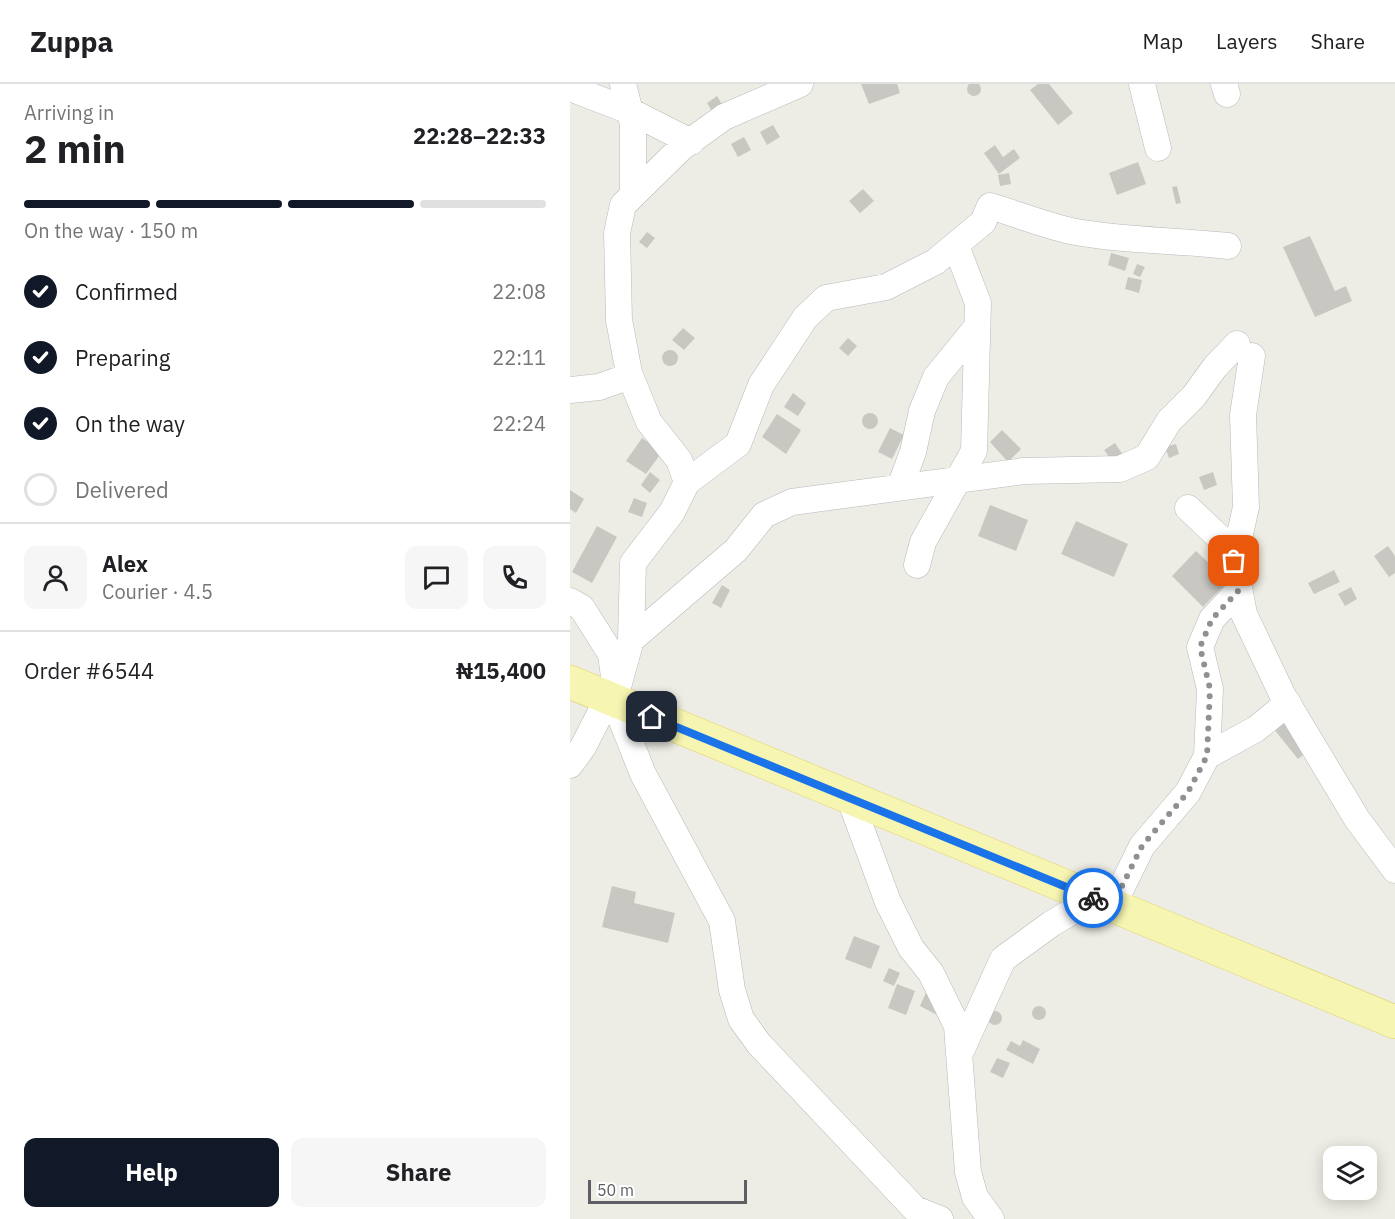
<!DOCTYPE html>
<html lang="en">
<head>
<meta charset="utf-8">
<style>
	body { margin:0; font-family:"IBM Plex Sans",sans-serif; background:#f6f6f6; color:#202124; height:100vh; display:flex; flex-direction:column; font-size:22px; white-space:nowrap }
	* { box-sizing:border-box; margin:0 }
	p { font-size:20px; color:#757577 }
	.icon { flex:none; width:33px; height:33px; fill:none; stroke:currentColor; stroke-width:2; stroke-linecap:round; stroke-linejoin:round }
	.map { position:relative; flex:1; overflow:hidden }
	.details { display:flex; flex-direction:column; background:#fff; width:570px }
	.details>* { flex:none }
	.fabs { position:absolute; left:753px; top:1062px; display:grid; gap:12px }
	.fabs a { display:grid; place-items:center; width:54px; height:54px; border-radius:12px; background:#fff; box-shadow:0 3px 15px #0003; font-size:30px }
	.scale { position:absolute; left:18px; bottom:15px; width:159px; box-sizing:border-box; padding-left:6px; border:3px solid #5d5f64; border-top:0; font-size:16px; line-height:21px; white-space:nowrap; color:#5d5f64; -webkit-text-stroke:4px #fff; paint-order:stroke }
	.pin { position:absolute; display:grid; place-items:center; width:51px; height:51px; color:#fff; margin:-26px; border-radius:12px; box-shadow:0 3px 9px #0006 }
	.courier { position:absolute; display:grid; place-items:center; width:60px; height:60px; margin:-30px; border:4px solid #1a73e8; border-radius:50%; background:#fff; color:#222; box-shadow:0 2px 8px #0007 }
	.summary em { font-style:normal; font-weight:700 }
	.summary div { display:flex; flex-direction:column-reverse }
	.summary { display:flex; align-items:center; justify-content:space-between; height:102px; padding:0 24px }
	h1 { font-size:39px; font-weight:700; line-height:45px }
	.bar { display:grid; grid-template-columns:repeat(4,1fr); gap:9px 6px; align-content:center; height:72px; padding:0 24px }
	.bar i { height:8px; border-radius:4px; background:#e0e0e0 }
	.bar .selected { background:#111827 }
	.bar p { grid-column:span 4 }
	.line { display:flex; align-items:center; gap:15px; padding:0 24px; border-top:2px solid #e0e0e0 }
	.line div { flex:1 }
	.round { display:grid; place-items:center; flex:none; width:63px; height:63px; border-radius:12px; background:#f6f6f6 }
	ol { padding:0 24px; list-style:none }
	li { display:flex; align-items:center; gap:18px; height:66px }
	li p { margin-inline-start:auto }
	li .icon { padding:6px; border-radius:50%; background:#111827; color:#fff; stroke-width:4 }
	li:last-child { color:#757577 }
	li i { width:33px; height:33px; border:3px solid #e0e0e0; border-radius:50% }
	.cta { display:flex; gap:12px; margin-top:auto; padding:12px 24px }
	.cta a { flex:1; height:69px; border-radius:12px; background:#111827; color:#fff; font-size:24px; font-weight:700; line-height:69px; text-align:center }
	.cta a+a { background:#f6f6f6; color:#202124 }
	header { display:flex; align-items:center; gap:36px; box-sizing:border-box; height:84px; padding:0 30px; background:#fff; border-bottom:2px solid #e0e0e0 }
	header strong { font-size:28px }
	nav { display:flex; gap:33px; margin-inline-start:auto; font-size:21px }
	main { display:flex; flex:1; min-height:0 }
	.map>svg:first-child { display:block }
</style>
</head>
<body>
<header>
<strong>Zuppa</strong>
<nav><a>Map</a><a>Layers</a><a>Share</a></nav>
</header>
<main>
<section class="details">
<div class="summary"><div><h1>2 min</h1><p>Arriving in</p></div><em>22:28–22:33</em></div>
<div class="bar"><i class="selected"></i><i class="selected"></i><i class="selected"></i><i></i><p>On the way · 150 m</p></div>
<ol>
<li><svg class="icon" aria-label="check" viewBox="0 0 24 24"><path d="M5 12l5 5 9-10"/></svg>Confirmed<p>22:08</p></li>
<li><svg class="icon" aria-label="check" viewBox="0 0 24 24"><path d="M5 12l5 5 9-10"/></svg>Preparing<p>22:11</p></li>
<li><svg class="icon" aria-label="check" viewBox="0 0 24 24"><path d="M5 12l5 5 9-10"/></svg>On the way<p>22:24</p></li>
<li><i></i>Delivered</li>
</ol>
<div class="line" style="height:108px"><a class="round"><svg class="icon" aria-label="person" viewBox="0 0 24 24"><circle cx="12" cy="8" r="4"/><path d="M4 21q1-7 8-7t8 7"/></svg></a><div><b>Alex</b><p>Courier · 4.5</p></div><a class="round"><svg class="icon" aria-label="chat" viewBox="0 0 24 24"><path d="M4 5h16v11H9l-5 4z"/></svg></a><a class="round"><svg class="icon" aria-label="phone" viewBox="0 0 24 24"><path d="M5 4h4l2 5-3 2q2 4 5 5l2-3 5 2v4C11 20 4 13 5 4z"/></svg></a></div>
<div class="line" style="height:78px"><div>Order #6544</div><b>₦15,400</b></div>
<div class="cta"><a>Help</a><a>Share</a></div>
</section>
<div class="map">
<svg width="825" height="1135" viewBox="0 0 825 1135">
	<rect width="100%" height="100%" fill="#edede5"/>
	<path fill="#c9c7c2" d="M397 5a7 7 0 1 1 14 0a7 7 0 1 1-14 0Z
		M 291,0 L 327,0 L 330,9 L 299,20 Z
		M 468,0 L 479,0 L 503,29 L 488,41 L 460,6 Z
		M 147,12 L 153,22 L 143,29 L 137,19 Z
		M 203,41 L 210,53 L 197,61 L 190,48 Z
		M 174,53 L 181,66 L 168,73 L 161,60 Z
		M 425,61 L 433,73 L 444,65 L 450,74 L 429,90 L 414,69 Z
		M 568,78 L 576,100 L 547,111 L 539,89 Z
		M 439,89 L 441,100 L 430,102 L 428,91 Z
		M 607,102 L 611,119 L 606,120 L 602,103 Z
		M 293,105 L 304,117 L 290,129 L 279,117 Z
		M 77,148 L 85,154 L 77,164 L 69,158 Z
		M 740,152 L 765,207 L 776,202 L 782,217 L 745,233 L 713,163 Z
		M 541,169 L 559,174 L 555,187 L 538,181 Z
		M 567,180 L 575,183 L 570,193 L 563,190 Z
		M 558,193 L 572,196 L 569,209 L 555,205 Z
		M 113,244 L 125,254 L 114,266 L 102,256 Z
		M 278,254 L 287,262 L 278,272 L 269,264 Z
		M92 274a8 8 0 1 1 16 0a8 8 0 1 1-16 0Z
		M 223,309 L 236,319 L 228,332 L 214,323 Z
		M292 337a8 8 0 1 1 16 0a8 8 0 1 1-16 0Z
		M 207,330 L 231,346 L 216,370 L 192,353 Z
		M 320,344 L 334,351 L 322,375 L 308,368 Z
		M 432,346 L 451,365 L 438,378 L 420,358 Z
		M 72,354 L 92,368 L 76,390 L 56,377 Z
		M 545,359 L 553,371 L 543,378 L 534,366 Z
		M 606,360 L 609,370 L 599,374 L 595,363 Z
		M 80,388 L 90,396 L 80,409 L 71,401 Z
		M 643,388 L 647,401 L 634,406 L 629,393 Z
		M 0,406 L 14,415 L 6,429 L 0,425 Z
		M 64,414 L 77,419 L 72,433 L 58,428 Z
		M 420,421 L 458,436 L 446,467 L 408,452 Z
		M 506,437 L 558,460 L 544,493 L 491,470 Z
		M 27,442 L 47,453 L 22,499 L 2,488 Z
		M 818,462 L 825,472 L 825,489 L 819,493 L 804,472 Z
		M 626,467 L 658,497 L 633,523 L 602,492 Z
		M 764,486 L 770,498 L 744,510 L 738,499 Z
		M 152,501 L 160,506 L 151,524 L 142,519 Z
		M 781,503 L 787,515 L 775,522 L 768,510 Z
		M 717,633 L 742,664 L 728,675 L 703,644 Z
		M 42,802 L 66,808 L 64,819 L 105,829 L 98,859 L 32,843 Z
		M 284,852 L 310,862 L 301,885 L 275,875 Z
		M 319,884 L 330,889 L 324,902 L 313,897 Z
		M 327,900 L 345,907 L 336,931 L 318,924 Z
		M 358,904 L 367,931 L 350,922 Z
		M462 929a7 7 0 1 1 14 0a7 7 0 1 1-14 0Z
		M418 934a7 7 0 1 1 14 0a7 7 0 1 1-14 0Z
		M 453,956 L 470,965 L 463,980 L 436,966 L 441,957 L 450,962 Z
		M 427,974 L 440,979 L 433,994 L 420,988 Z"/>
	<g fill="none" stroke-linecap="round" stroke-linejoin="round">
		<g stroke="#b7b9bd" stroke-width="27">
			<path id="street" d="M 53,0 L 63,40 L 63,109
				M 572,0 L 588,64
				M 654,0 L 657,10
				M 0,4 L 60,27 L 121,58
				M 682,272 L 673,331 L 676,423 L 664,477 L 674,530 L 713,612 L 787,735 L 825,786
				M 0,306 L 29,303 L 60,292
				M 117,398 L 109,376 L 79,338 L 59,289 L 49,236 L 47,149 L 53,121 L 111,64 L 154,33 L 230,0
				M 330,403 L 343,368 L 352,327 L 366,293 L 407,243
				M 618,424 L 653,457 L 664,477
				M 347,481 L 353,458 L 404,367 L 408,219 L 386,162
				M 0,517 L 12,524 L 41,570 L 45,600
				M 61,556 L 63,479 L 102,428 L 117,398 L 168,360 L 191,301 L 235,234 L 256,214 L 316,203 L 365,178 L 413,138 L 420,122 C 447,130 474,141 501,147 C 552,157 606,156 658,162
				M 637,672 L 640,605 L 630,563 L 642,535 L 669,506
				M 0,681 L 13,663 L 38,614
				M 280,715 L 318,818 L 341,864 L 361,889 L 387,942 L 398,1088 L 405,1113 L 421,1135
				M 542,823 L 572,762 L 618,708 L 637,672 L 686,645 L 718,619
				M 391,967 L 433,875 L 481,840 L 523,815
				M 370,1135 L 345,1125 L 189,960 L 171,935 L 162,906 L 152,837 L 73,690 L 44,617 L 61,556 L 166,466 L 194,431 L 222,418 L 454,387 L 550,385 L 577,373 L 599,337 L 624,312 L 645,283 L 667,260"/>
		</g>
		<g stroke="#e2d269" stroke-width="34">
			<path id="primary" d="M 0,598 L 825,938"/>
		</g>
		<use href="#street" stroke="#fff" stroke-width="26"/>
		<use href="#primary" stroke="#f6f5b1" stroke-width="33"/>
	</g>
	<g fill="none" stroke-linecap="round" stroke-linejoin="round">
		<path stroke="#8f9191" stroke-width="6" stroke-dasharray="0 10.8" d="M 523,814 L 542,822 L 572,762 L 618,708 L 637,672 L 640,605 L 630,563 L 642,535 L 669,506 L 664,477"/>
		<path stroke="#1a73e8" stroke-width="8" d="M 82,633 L 523,814"/>
	</g>
</svg>
<div class="fabs">
<a><svg class="icon" aria-label="layers" viewBox="0 0 24 24"><path d="M12 4l9 5-9 5-9-5zM3 14l9 5 9-5"/></svg></a>
</div>
<div class="scale">50 m</div>
<div class="pin" style="left:664px;top:477px;background:#ea580c"><svg class="icon" aria-label="bag" viewBox="0 0 24 24"><path d="M5 8h14l-1 12H6zM9 8a3 3 0 0 1 6 0"/></svg></div>
<div class="pin" style="left:82px;top:633px;background:#1f2937"><svg class="icon" aria-label="home" viewBox="0 0 24 24"><path d="M3 11l9-7 9 7M6 9v11h12V9"/></svg></div>
<div class="courier" style="left:523px;top:814px"><svg class="icon" aria-label="bike" viewBox="0 0 24 24"><circle cx="6" cy="16" r="4"/><circle cx="18" cy="16" r="4"/><path d="M6 16l4-8h5l3 8M10 8l3 8H6M13 5h3"/></svg></div>
</div>
</main>
</body>
</html>
